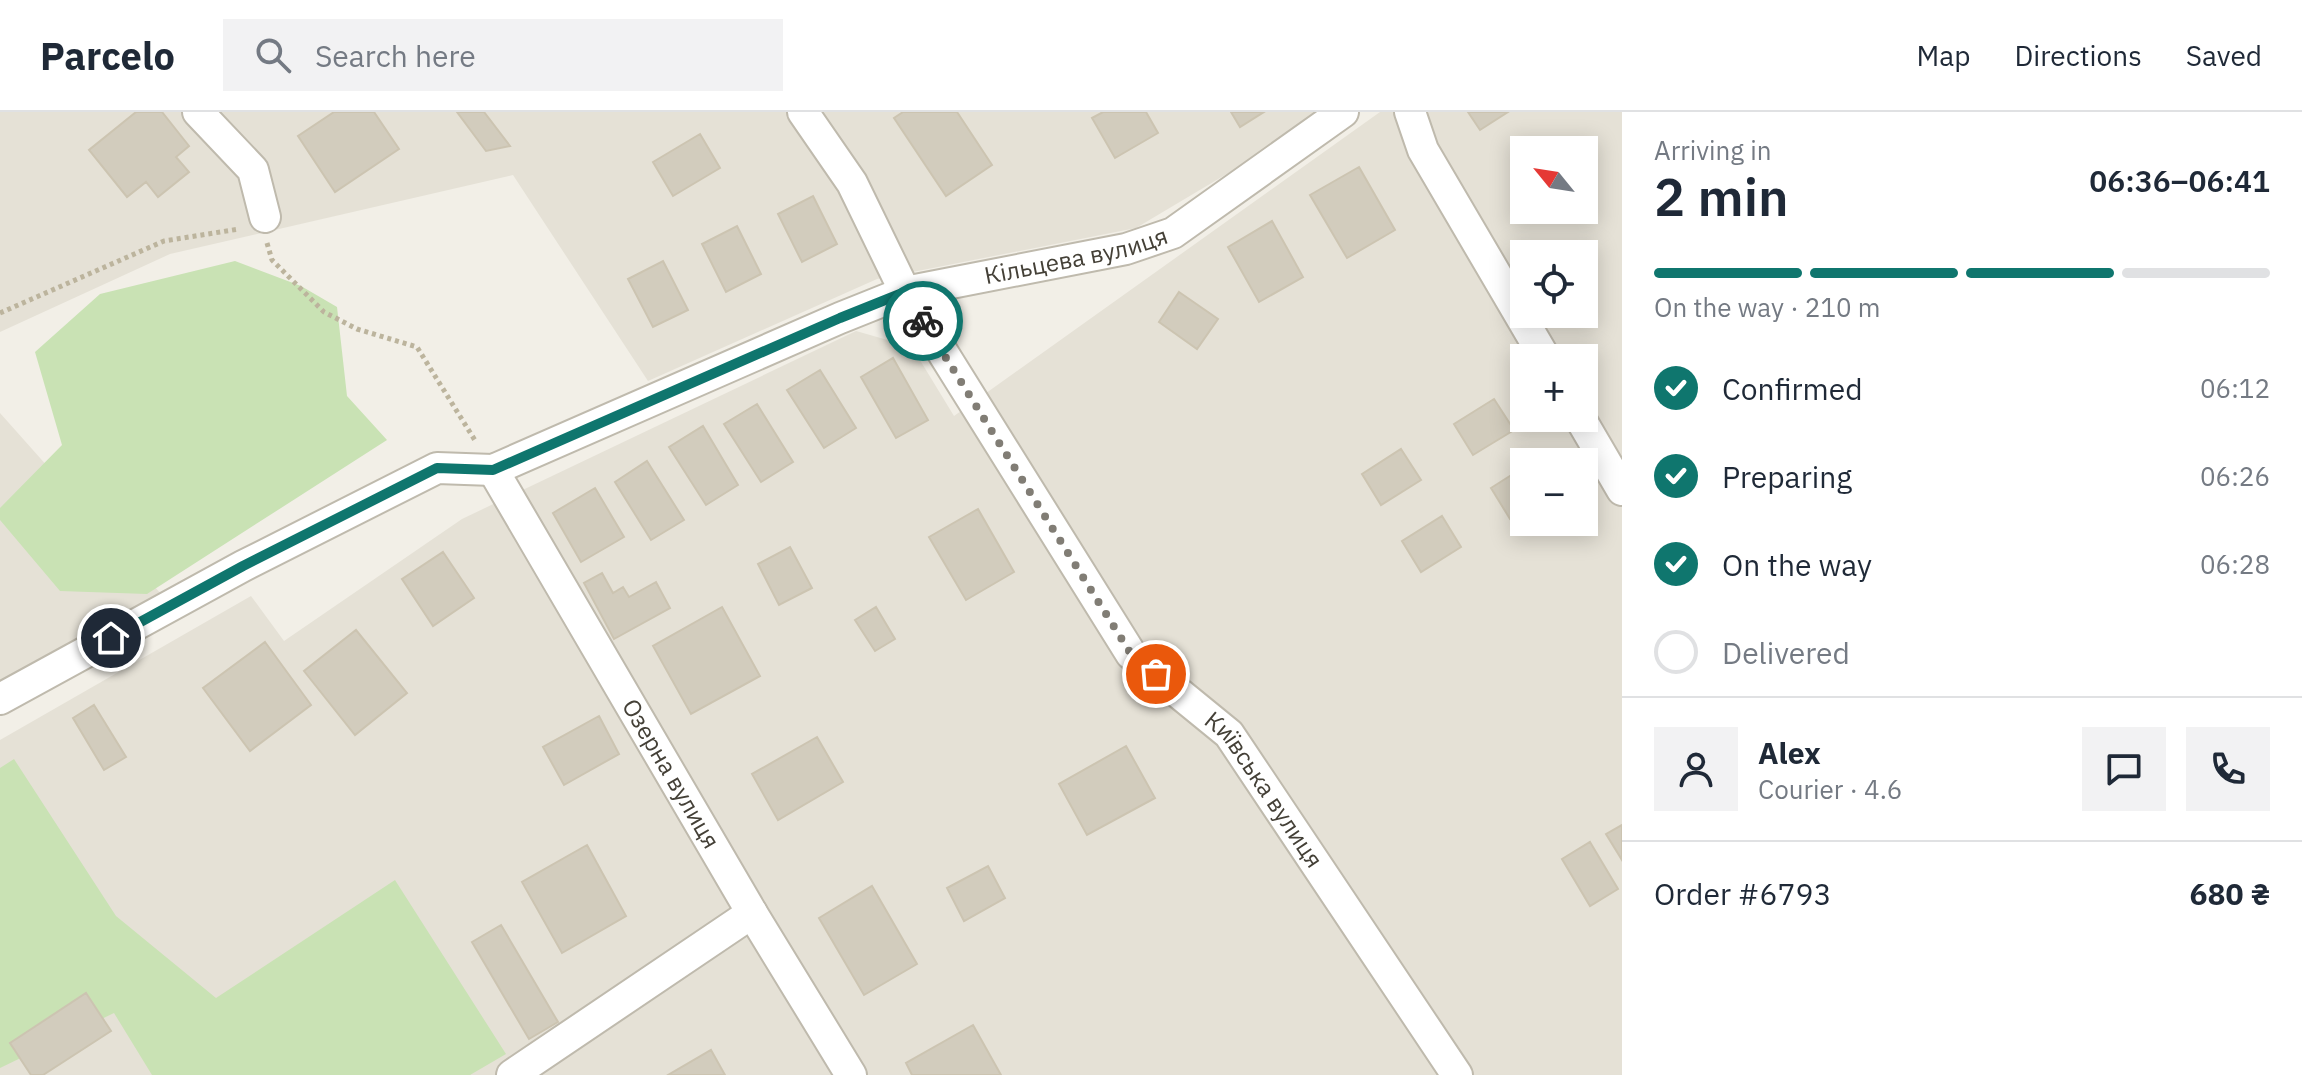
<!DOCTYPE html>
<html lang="en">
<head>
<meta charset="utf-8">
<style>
	body { margin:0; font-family:"IBM Plex Sans",sans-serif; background:#f2f2f3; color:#1f2937; height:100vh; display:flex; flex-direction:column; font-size:30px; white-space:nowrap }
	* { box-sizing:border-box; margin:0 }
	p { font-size:26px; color:#747a83 }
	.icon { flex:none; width:44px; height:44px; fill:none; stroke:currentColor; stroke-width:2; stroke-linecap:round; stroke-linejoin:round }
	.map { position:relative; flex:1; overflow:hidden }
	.sheet { display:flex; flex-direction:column; background:#fff; width:680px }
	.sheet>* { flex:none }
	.needle { width:52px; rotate:300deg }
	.fabs { position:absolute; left:1510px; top:24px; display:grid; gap:16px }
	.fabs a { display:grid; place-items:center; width:88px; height:88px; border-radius:0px; background:#fff; box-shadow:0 4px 20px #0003; font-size:40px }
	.pin { position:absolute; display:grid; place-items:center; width:68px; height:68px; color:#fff; margin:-34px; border:4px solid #fff; border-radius:50%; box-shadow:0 2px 8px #0007 }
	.courier { position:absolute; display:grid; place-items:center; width:80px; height:80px; margin:-40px; border:6px solid #0f766e; border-radius:50%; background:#fff; color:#222; box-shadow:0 2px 10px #0007 }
	.headline em { font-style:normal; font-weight:600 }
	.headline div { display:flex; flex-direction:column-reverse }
	.headline { display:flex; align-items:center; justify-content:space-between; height:136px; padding:0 32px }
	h1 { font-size:52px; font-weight:600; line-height:60px }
	.bar { display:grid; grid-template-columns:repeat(4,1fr); gap:12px 8px; align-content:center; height:96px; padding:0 32px }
	.bar i { height:10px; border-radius:6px; background:#e0e1e3 }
	.bar .active { background:#0f766e }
	.bar p { grid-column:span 4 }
	.line { display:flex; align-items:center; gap:20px; padding:0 32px; border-top:2px solid #e0e1e3 }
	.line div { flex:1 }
	.round { display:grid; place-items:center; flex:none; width:84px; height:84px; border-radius:0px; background:#f2f2f3 }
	ol { padding:0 32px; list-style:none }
	li { display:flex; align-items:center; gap:24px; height:88px }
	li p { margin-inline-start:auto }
	li .icon { padding:8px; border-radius:50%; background:#0f766e; color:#fff; stroke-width:4 }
	li:last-child { color:#747a83 }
	li i { width:44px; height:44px; border:4px solid #e0e1e3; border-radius:50% }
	header { display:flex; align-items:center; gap:48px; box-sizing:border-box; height:112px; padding:0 40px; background:#fff; border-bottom:2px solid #e0e1e3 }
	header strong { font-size:38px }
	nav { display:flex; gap:44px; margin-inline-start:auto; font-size:28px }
	.search { width:560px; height:72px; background:#f2f2f3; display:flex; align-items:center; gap:20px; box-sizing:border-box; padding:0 28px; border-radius:0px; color:#747a83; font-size:30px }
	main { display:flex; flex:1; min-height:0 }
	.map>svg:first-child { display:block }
</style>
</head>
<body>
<header>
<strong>Parcelo</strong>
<div class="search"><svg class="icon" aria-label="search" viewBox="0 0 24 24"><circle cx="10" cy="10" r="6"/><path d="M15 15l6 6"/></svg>Search here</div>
<nav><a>Map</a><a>Directions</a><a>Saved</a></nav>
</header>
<main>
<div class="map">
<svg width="1622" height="963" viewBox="0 0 1622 963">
	<rect width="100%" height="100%" fill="#f2efe7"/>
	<path fill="#e5e1d6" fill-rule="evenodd" d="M 0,0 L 1331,0 L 1136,116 L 877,167 L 648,269 L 513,63 L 170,142 L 0,220 Z
		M 1380,0 L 1622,0 L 1622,963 L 0,963 L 0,628 L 251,484 L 284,529 L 462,407 L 856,219 L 912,235 L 954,304 ZM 1524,38 L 1584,38 L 1584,98 L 1524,98 ZM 1524,142 L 1584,142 L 1584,202 L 1524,202 ZM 1524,246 L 1584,246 L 1584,306 L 1524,306 ZM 1524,350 L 1584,350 L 1584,410 L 1524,410 Z
		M 0,301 L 162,483 L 0,574 Z"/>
	<path fill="#c9e2b4" d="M 235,149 L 301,174 L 337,195 L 347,284 L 387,328 L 147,482 L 60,479 L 0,408 L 0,396 L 62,333 L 35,240 L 100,182 Z
		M 14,647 L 116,804 L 216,886 L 395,768 L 506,942 L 470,963 L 152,963 L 114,901 L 0,956 L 0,656 Z"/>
	<path fill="#d2ccbd" stroke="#ccc4b1" stroke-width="2" d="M 136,0 L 162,0 L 189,34 L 176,45 L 189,60 L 158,85 L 146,70 L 127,85 L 89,38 Z
		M 334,0 L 374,0 L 399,37 L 335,80 L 298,24 Z
		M 457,0 L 484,0 L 510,34 L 486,39 Z
		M 903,0 L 957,0 L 992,53 L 946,84 L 894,6 Z
		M 1103,0 L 1146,0 L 1158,21 L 1115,46 L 1092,6 Z
		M 1231,0 L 1264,0 L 1240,15 Z
		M 1468,0 L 1508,0 L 1480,18 Z
		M 700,22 L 720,56 L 673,84 L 653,50 Z
		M 1359,55 L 1395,118 L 1347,146 L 1310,83 Z
		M 813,84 L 837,132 L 802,150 L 778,102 Z
		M 1272,109 L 1303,165 L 1259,190 L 1228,135 Z
		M 737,114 L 761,162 L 726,180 L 702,132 Z
		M 663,149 L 688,198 L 653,215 L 628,167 Z
		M 1179,180 L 1218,207 L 1197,237 L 1159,210 Z
		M 893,246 L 928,308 L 896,326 L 861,265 Z
		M 820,258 L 856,316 L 824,336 L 787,278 Z
		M 1494,287 L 1514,318 L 1473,343 L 1454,312 Z
		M 757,292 L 793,350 L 761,370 L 724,312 Z
		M 703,314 L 738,373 L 706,393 L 669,335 Z
		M 1401,337 L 1421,368 L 1381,393 L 1362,362 Z
		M 647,349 L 684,408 L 651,428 L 615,370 Z
		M 1524,355 L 1524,399 L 1510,407 L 1491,376 Z
		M 595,376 L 624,425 L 581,450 L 553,401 Z
		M 978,397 L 1014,460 L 966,488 L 929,425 Z
		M 1442,404 L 1461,435 L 1421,460 L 1402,429 Z
		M 790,435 L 812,476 L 779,493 L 758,452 Z
		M 443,440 L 474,486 L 433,514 L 402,467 Z
		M 602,461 L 613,481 L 623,475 L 629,485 L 656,470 L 670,496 L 614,527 L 584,471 Z
		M 722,495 L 760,564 L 691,602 L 653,534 Z
		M 876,495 L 895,527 L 875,539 L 855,508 Z
		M 356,518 L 407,581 L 355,623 L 304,559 Z
		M 265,530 L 311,593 L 250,639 L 203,576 Z
		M 94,593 L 126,645 L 104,658 L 73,606 Z
		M 599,604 L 619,642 L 564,673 L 543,635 Z
		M 817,625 L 843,670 L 778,708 L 752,662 Z
		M 1126,634 L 1155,686 L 1087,723 L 1059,672 Z
		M 1622,713 L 1622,748 L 1606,722 Z
		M 1590,730 L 1618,777 L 1590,794 L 1562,747 Z
		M 587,733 L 626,804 L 562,841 L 522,770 Z
		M 988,754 L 1005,786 L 964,809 L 947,776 Z
		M 872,774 L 917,852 L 864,883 L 819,806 Z
		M 501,813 L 558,910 L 529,927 L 472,830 Z
		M 86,881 L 111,919 L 43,963 L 31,963 L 10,931 Z
		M 973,913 L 1001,963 L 912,963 L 906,951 Z
		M 711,938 L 725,963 L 668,963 Z"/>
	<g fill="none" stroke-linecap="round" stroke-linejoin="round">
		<g stroke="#bfbaad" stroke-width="34">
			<g id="minor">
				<path d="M 198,0 L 253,58 L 265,105"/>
				<path id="s1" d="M 803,0 L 852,71 L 905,180 L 1131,542 L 1229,622 L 1457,963"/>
				<path d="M 1410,0 L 1423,38 L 1545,246"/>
				<path d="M 1580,306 L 1622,378"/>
				<path id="s2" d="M 493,358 L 752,801 L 851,963"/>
				<path id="s3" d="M 0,587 L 243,454 L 437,356 L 493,358 L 840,206 L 905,180 L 1126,137 L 1173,121 L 1343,0"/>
				<path d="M 512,963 L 752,801"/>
			</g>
		</g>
		<path stroke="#bcb49d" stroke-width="5" stroke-dasharray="4 4" stroke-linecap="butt" d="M 267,131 L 272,148 L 324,200 L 357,217 L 417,235 L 476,330
			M 0,201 L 164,129 L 239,117"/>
		<use href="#minor" stroke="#fff" stroke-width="30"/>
	</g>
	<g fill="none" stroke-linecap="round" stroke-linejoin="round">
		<path stroke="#817d75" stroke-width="8" stroke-dasharray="0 14.4" d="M 923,209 L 1131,542 L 1156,562"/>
		<path stroke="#0f766e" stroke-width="10" d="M 111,526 L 243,454 L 437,356 L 493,358 L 840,206 L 905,180 L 923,209"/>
	</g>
	<g text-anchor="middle" stroke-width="6" stroke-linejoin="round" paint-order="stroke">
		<g font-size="24" fill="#444037" stroke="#fff">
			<text dy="8" stroke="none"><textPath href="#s3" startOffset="1174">Кільцева вулиця</textPath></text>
			<text dy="8" stroke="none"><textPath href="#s2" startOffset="352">Озерна вулиця</textPath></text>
			<text dy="8" stroke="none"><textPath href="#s1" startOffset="826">Київська вулиця</textPath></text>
		</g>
	</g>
</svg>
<div class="fabs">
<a><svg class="needle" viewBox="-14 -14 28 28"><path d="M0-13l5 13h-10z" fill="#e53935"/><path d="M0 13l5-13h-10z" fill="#747a83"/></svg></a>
<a><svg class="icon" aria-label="locate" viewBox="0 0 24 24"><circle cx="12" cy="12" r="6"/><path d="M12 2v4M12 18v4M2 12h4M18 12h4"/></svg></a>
<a>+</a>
<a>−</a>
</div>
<div class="pin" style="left:1156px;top:562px;background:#ea580c"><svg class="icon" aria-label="bag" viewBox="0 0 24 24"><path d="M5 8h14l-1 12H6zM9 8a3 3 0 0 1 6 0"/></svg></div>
<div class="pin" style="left:111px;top:526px;background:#1f2937"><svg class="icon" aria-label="home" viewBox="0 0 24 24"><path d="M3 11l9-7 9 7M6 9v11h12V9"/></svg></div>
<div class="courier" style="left:923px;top:209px"><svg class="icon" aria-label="bike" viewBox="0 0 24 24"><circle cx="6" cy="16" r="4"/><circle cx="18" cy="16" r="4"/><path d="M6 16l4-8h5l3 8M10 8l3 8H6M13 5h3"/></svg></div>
</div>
<section class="sheet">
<div class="headline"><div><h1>2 min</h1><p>Arriving in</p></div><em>06:36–06:41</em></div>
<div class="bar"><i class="active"></i><i class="active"></i><i class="active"></i><i></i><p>On the way · 210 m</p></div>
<ol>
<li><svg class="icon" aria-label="check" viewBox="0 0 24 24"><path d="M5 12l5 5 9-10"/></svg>Confirmed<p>06:12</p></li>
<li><svg class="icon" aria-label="check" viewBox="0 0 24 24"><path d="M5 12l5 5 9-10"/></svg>Preparing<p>06:26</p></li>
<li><svg class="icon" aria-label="check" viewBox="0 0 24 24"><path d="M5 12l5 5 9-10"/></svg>On the way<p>06:28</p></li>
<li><i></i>Delivered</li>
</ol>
<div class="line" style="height:144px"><a class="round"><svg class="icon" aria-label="person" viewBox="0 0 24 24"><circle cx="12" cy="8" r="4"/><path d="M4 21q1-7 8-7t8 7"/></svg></a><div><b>Alex</b><p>Courier · 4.6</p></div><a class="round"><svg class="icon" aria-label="chat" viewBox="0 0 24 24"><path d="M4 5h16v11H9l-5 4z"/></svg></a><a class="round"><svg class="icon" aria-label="phone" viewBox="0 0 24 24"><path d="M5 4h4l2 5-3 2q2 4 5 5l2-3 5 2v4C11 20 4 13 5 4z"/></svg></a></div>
<div class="line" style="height:104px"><div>Order #6793</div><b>680 ₴</b></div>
</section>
</main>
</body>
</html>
